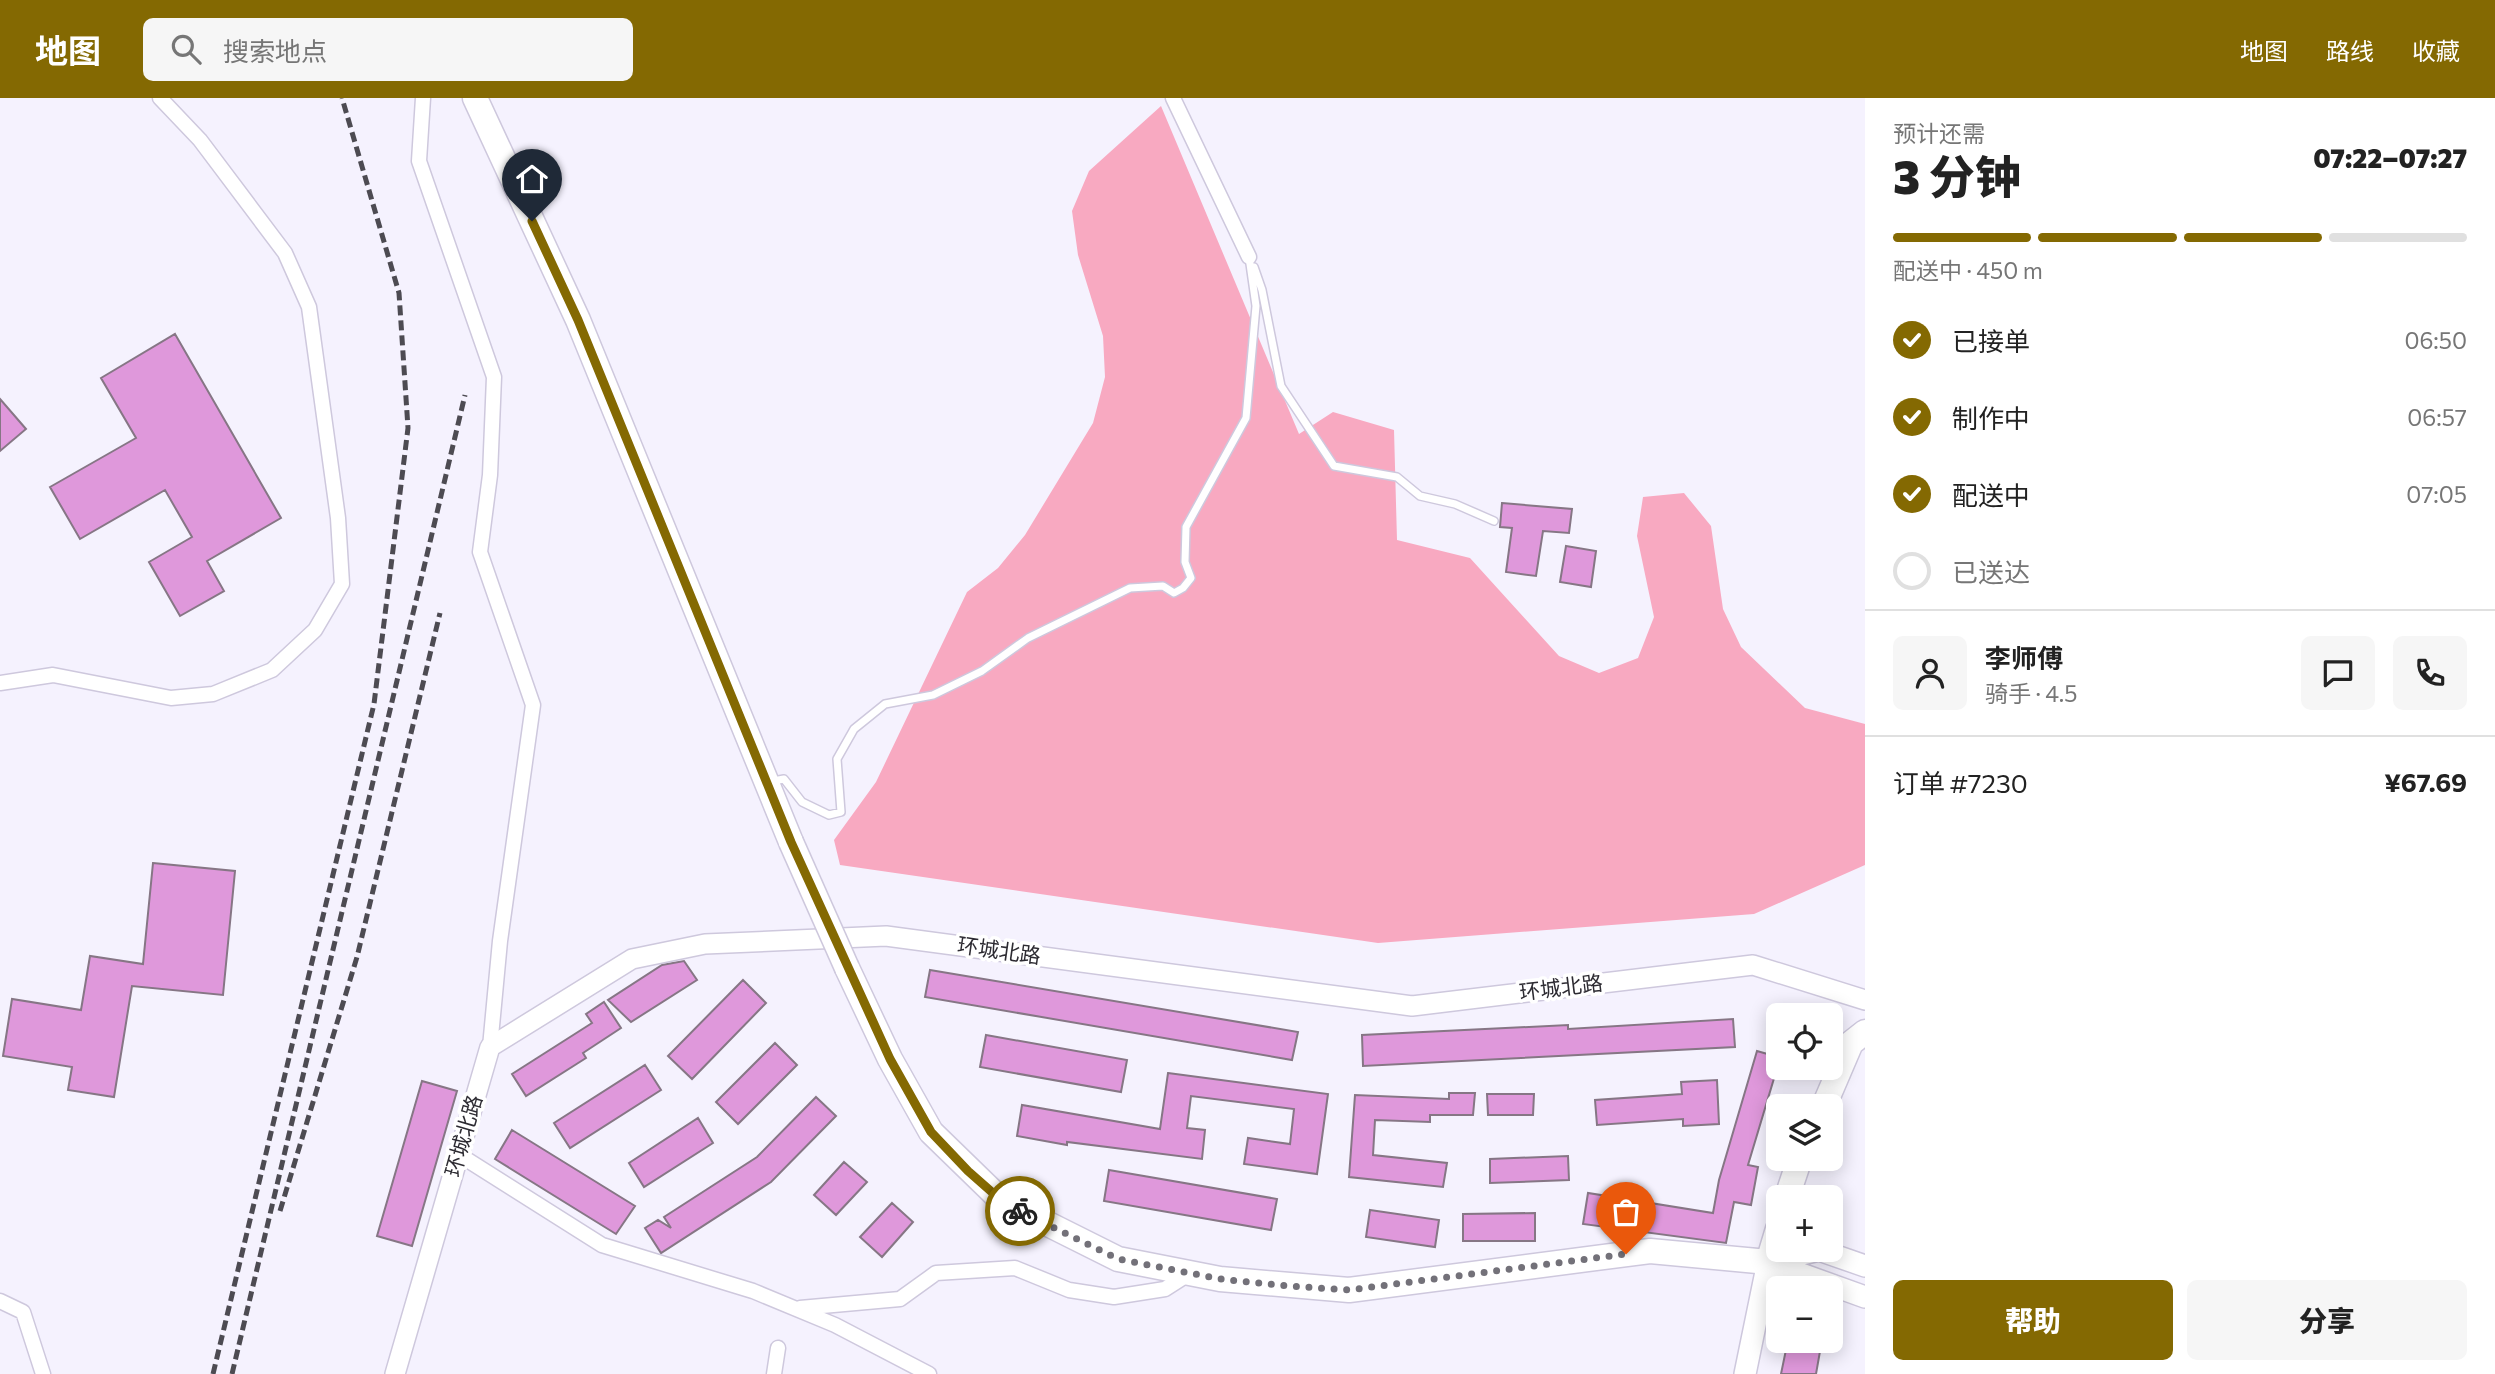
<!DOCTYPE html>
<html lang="zh">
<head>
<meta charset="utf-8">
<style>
	body { margin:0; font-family:Commissioner,"Noto Sans SC",sans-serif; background:#f6f6f6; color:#222; height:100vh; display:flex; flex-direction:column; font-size:26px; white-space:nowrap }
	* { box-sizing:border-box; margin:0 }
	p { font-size:23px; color:#767676 }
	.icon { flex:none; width:38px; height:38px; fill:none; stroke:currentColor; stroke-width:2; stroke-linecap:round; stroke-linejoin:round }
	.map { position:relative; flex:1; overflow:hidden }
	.side { display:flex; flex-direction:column; background:#fff; width:630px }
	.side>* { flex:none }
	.buttons { position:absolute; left:1766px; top:905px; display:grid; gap:14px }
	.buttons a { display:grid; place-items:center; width:77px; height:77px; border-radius:10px; background:#fff; box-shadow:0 4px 18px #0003; font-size:35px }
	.pin { position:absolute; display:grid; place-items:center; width:60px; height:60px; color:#fff; margin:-72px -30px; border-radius:50% 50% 50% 0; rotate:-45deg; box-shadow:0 0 7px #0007 }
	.pin .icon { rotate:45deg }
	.courier { position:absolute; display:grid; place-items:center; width:70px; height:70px; margin:-35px; border:5px solid #846902; border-radius:50%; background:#fff; color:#222; box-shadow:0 2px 9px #0007 }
	.summary em { font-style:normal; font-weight:800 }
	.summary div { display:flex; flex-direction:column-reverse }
	.summary { display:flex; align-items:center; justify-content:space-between; height:119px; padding:0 28px }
	h1 { font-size:46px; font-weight:800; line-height:52px }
	.bar { display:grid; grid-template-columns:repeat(4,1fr); gap:10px 7px; align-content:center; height:84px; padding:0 28px }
	.bar i { height:9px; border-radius:5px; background:#e0e0e0 }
	.bar .selected { background:#846902 }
	.bar p { grid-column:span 4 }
	.line { display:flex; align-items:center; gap:18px; padding:0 28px; border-top:2px solid #e0e0e0 }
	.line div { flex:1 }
	.round { display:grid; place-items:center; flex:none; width:74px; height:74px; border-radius:10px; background:#f6f6f6 }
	ol { padding:0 28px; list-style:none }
	li { display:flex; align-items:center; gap:21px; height:77px }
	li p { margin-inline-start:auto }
	li .icon { padding:7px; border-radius:50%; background:#846902; color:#fff; stroke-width:4 }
	li:last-child { color:#767676 }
	li i { width:38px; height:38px; border:4px solid #e0e0e0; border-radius:50% }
	.primary-button { display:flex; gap:14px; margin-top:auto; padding:14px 28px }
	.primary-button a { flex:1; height:80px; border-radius:10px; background:#846902; color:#fff; font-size:28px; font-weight:800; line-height:80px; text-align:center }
	.primary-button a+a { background:#f6f6f6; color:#222 }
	header { display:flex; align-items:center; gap:42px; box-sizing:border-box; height:98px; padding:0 35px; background:#846902; color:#fff }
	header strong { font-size:33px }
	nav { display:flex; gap:38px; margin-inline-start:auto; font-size:24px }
	.search { width:490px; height:63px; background:#f6f6f6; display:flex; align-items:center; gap:18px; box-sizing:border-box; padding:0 24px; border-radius:10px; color:#767676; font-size:26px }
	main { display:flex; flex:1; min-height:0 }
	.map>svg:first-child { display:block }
</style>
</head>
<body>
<header>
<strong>地图</strong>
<div class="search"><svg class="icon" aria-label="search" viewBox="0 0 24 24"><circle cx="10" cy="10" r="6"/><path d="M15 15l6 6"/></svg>搜索地点</div>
<nav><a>地图</a><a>路线</a><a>收藏</a></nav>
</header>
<main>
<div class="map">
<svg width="1865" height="1276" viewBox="0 0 1865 1276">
	<rect width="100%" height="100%" fill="#f5f2fe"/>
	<path fill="#f8a9c1" d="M 1161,8 L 1299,336 L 1333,314 L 1394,332 L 1397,442 L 1470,460 L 1559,558 L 1599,575 L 1638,560 L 1654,519 L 1637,438 L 1643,399 L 1684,395 L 1711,428 L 1723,511 L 1741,549 L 1805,610 L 1865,626 L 1865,767 L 1754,816 L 1378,845 L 840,767 L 834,742 L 876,684 L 967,494 L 998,470 L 1025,437 L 1093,325 L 1105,279 L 1103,238 L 1078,157 L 1072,113 L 1089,73 Z"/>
	<path fill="#df98db" stroke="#867685" stroke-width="2" d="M 175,236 L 281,420 L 207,463 L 224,493 L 180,518 L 149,464 L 192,439 L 165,392 L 80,441 L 50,389 L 136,340 L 101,280 Z
		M 0,301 L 26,331 L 0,353 Z
		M 1502,405 L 1572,411 L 1569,435 L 1543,433 L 1536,478 L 1506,474 L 1512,430 L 1500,429 Z
		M 1566,448 L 1596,453 L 1591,489 L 1560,484 Z
		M 153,765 L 235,773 L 223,897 L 132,888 L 114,999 L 68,992 L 72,969 L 3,958 L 12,901 L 81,912 L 90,858 L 143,866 Z
		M 684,863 L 697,882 L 631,924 L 608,902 L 662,867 Z
		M 930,872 L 1298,934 L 1292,962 L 925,899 Z
		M 743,882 L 766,905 L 692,981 L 668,958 Z
		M 604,904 L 621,930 L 583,955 L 586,960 L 526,998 L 512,976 L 592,925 L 586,916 Z
		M 1733,921 L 1735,949 L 1363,968 L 1362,937 L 1568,927 L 1568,931 Z
		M 986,937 L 1127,962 L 1121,994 L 980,969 Z
		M 775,945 L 797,967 L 738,1026 L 716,1004 Z
		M 1757,953 L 1778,959 L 1778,967 L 1748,1067 L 1758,1069 L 1751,1107 L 1734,1104 L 1726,1145 L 1583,1126 L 1588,1095 L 1713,1115 L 1719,1082 Z
		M 645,967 L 661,992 L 570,1050 L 554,1025 Z
		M 1168,975 L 1328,996 L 1317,1076 L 1244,1066 L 1248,1040 L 1290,1046 L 1294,1011 L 1191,998 L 1187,1030 L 1205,1032 L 1202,1061 L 1067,1044 L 1067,1047 L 1017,1038 L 1022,1007 L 1160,1031 Z
		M 1717,982 L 1719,1026 L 1683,1028 L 1683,1021 L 1597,1027 L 1595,1002 L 1682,996 L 1681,984 Z
		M 422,983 L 457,993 L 412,1148 L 377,1138 Z
		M 1449,995 L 1475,995 L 1473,1017 L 1430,1017 L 1430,1024 L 1375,1022 L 1373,1057 L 1447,1065 L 1443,1089 L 1349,1079 L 1355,997 L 1449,1001 Z
		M 1487,996 L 1534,996 L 1533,1017 L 1488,1017 Z
		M 816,999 L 836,1018 L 771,1084 L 661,1155 L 645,1130 L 658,1122 L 671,1130 L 664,1119 L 757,1059 Z
		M 698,1020 L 713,1045 L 644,1089 L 629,1065 Z
		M 512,1032 L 635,1108 L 616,1136 L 495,1061 Z
		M 1568,1058 L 1569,1082 L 1490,1085 L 1490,1061 Z
		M 844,1064 L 867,1084 L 836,1117 L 814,1097 Z
		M 1109,1072 L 1277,1101 L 1271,1132 L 1104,1103 Z
		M 892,1105 L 913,1124 L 882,1159 L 860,1139 Z
		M 1370,1112 L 1439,1122 L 1435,1149 L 1366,1139 Z
		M 1535,1115 L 1535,1143 L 1463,1143 L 1463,1116 Z
		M 1788,1242 L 1822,1242 L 1816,1276 L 1781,1276 Z"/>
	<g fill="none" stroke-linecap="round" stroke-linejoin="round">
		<g stroke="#cec8dd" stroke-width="10">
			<path id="lane" d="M 1254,169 L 1262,192 L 1281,288 L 1334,368 L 1397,379 L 1420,398 L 1455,406 L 1494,423
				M 773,683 L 784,681 L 802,704 L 829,717 L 841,714 L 837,661 L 854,631 L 885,606 L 933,597 L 982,573 L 1028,540 L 1130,490 L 1163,488 L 1174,495 L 1183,490 L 1191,480 L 1185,464 L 1186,429 L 1246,320 L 1256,208 L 1249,159"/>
		</g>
		<g stroke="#cec8dd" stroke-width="17">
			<path id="street" d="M 423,0 L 419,63 L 494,279 L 490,377 L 480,454 L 533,607 L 500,843 L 490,949
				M 1173,0 L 1249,159
				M 0,585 L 53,577 L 171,600 L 213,596 L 272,572 L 315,532 L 342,486 L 338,420 L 309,209 L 285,155 L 200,42 L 160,0
				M 458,1056 L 602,1147 L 753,1193 L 835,1227 L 929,1276
				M 0,1203 L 23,1214 L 43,1276
				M 800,1210 L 900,1201 L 936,1175 L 1015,1170 L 1069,1192 L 1114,1199 L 1165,1191 L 1190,1175
				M 774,1276 L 778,1250"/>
		</g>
		<g stroke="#cec8dd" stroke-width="22">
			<path id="secondary" d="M 395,1276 L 490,949 L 632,861 L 705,846 L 886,838 L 1412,908 L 1753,867 L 1865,902"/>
		</g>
		<g stroke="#cec8dd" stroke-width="24">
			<path id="primary" d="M 1768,1164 L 1865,1199
				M 1768,1164 L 1819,1152 L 1865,1168
				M 1745,1276 L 1768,1164"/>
		</g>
		<g stroke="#cec8dd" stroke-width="27">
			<path id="highway" d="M 475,0 L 578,222 L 791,744
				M 847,870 L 890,961 L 931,1034 L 1002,1103 L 1118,1161 L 1220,1181 L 1349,1192 L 1650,1153 L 1768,1164 L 1778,1131
				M 1824,1008 L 1851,945 L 1865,934
				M 1787,1099 L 1800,1060"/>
		</g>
		<use href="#lane" stroke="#fff" stroke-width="7"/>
		<use href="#street" stroke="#fff" stroke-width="14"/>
		<use href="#secondary" stroke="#fff" stroke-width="19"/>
		<use href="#primary" stroke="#fff" stroke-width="21"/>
		<use href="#highway" stroke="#fff" stroke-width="24"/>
		<path stroke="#4d4b52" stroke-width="5" stroke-dasharray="10 5" stroke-linecap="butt" d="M 280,1113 L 357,859 L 440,515
			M 213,1276 L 374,606 L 408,330 L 399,195 L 342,0
			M 232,1276 L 465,297"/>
		<g stroke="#cec8dd" stroke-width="27" stroke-linecap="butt">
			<path id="highway-bridge" d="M 791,744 L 847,870"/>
		</g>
		<use href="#highway-bridge" stroke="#fff" stroke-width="24"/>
	</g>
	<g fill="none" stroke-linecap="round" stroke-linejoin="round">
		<path stroke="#737179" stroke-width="7" stroke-dasharray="0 12.6" d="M 1020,1113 L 1118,1161 L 1220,1181 L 1289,1188 L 1349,1192 L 1626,1156"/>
		<path stroke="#846902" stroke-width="9" d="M 532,123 L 578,222 L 791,744 L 890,961 L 931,1034 L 968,1073 L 1002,1103 L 1020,1113"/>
	</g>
	<g text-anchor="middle" stroke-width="7" stroke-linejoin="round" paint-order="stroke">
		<g font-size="21" fill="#2d2b32" stroke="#fff">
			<text transform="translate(999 853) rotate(8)" y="7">环城北路</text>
			<text transform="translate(1561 890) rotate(-7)" y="7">环城北路</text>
			<text transform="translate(464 1038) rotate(-74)" y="7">环城北路</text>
		</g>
	</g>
</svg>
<div class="buttons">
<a><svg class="icon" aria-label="locate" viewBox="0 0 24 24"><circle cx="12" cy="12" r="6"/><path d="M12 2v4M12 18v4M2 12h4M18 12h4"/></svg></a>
<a><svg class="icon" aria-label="layers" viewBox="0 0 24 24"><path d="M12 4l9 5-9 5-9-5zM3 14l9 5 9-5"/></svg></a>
<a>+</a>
<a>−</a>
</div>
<div class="pin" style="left:1626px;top:1156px;background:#ea580c"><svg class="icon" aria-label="bag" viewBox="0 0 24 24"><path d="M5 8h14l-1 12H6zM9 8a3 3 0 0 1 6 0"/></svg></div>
<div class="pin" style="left:532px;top:123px;background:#1f2937"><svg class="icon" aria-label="home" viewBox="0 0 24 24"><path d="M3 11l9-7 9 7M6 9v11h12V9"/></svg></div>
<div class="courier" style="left:1020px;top:1113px"><svg class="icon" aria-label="bike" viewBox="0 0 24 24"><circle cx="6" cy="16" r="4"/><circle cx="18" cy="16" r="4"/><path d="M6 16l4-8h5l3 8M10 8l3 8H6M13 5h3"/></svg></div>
</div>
<section class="side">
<div class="summary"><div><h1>3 分钟</h1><p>预计还需</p></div><em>07:22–07:27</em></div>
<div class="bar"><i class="selected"></i><i class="selected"></i><i class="selected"></i><i></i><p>配送中 · 450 m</p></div>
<ol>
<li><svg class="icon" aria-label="check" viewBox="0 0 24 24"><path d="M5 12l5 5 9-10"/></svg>已接单<p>06:50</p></li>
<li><svg class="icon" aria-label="check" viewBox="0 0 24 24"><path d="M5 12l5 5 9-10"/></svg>制作中<p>06:57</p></li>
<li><svg class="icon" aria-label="check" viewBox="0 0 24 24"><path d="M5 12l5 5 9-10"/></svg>配送中<p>07:05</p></li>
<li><i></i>已送达</li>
</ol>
<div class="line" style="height:126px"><a class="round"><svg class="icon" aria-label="person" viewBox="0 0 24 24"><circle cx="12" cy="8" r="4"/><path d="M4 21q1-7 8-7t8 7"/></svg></a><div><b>李师傅</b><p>骑手 · 4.5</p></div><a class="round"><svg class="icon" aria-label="chat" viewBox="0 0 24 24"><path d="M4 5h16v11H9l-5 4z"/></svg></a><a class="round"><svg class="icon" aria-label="phone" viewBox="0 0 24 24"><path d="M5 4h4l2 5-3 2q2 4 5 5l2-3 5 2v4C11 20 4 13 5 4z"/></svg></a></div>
<div class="line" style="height:91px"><div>订单 #7230</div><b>¥67.69</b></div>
<div class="primary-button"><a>帮助</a><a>分享</a></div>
</section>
</main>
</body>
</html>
